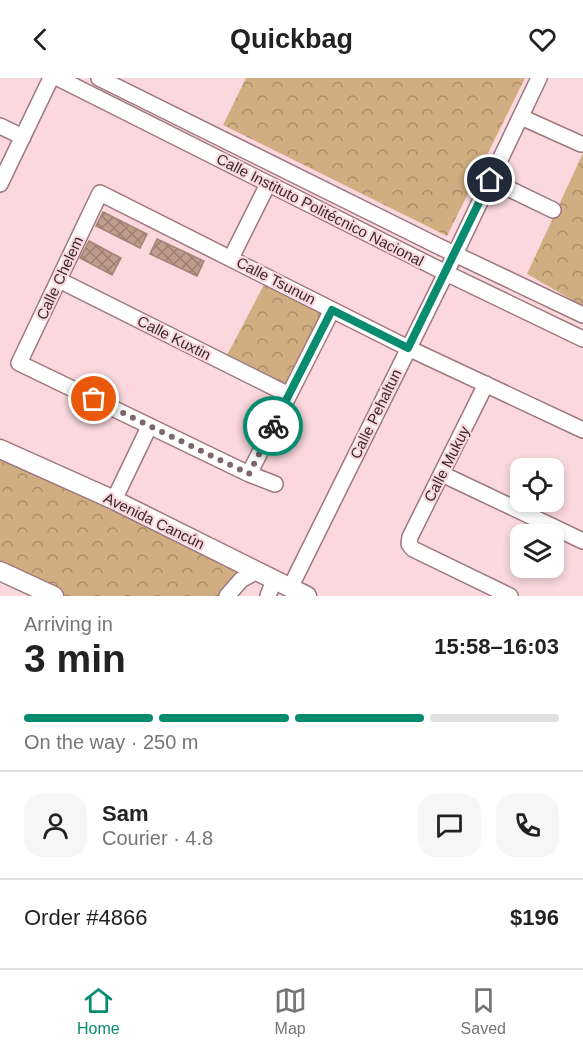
<!DOCTYPE html>
<html lang="en">
<head>
<meta charset="utf-8">
<style>
	body { margin:0; font-family:Arial,sans-serif; background:#f6f6f6; color:#222; height:100vh; display:flex; flex-direction:column; font-size:22px; white-space:nowrap }
	* { box-sizing:border-box; margin:0 }
	p { font-size:20px; color:#767676 }
	.icon { flex:none; width:33px; height:33px; fill:none; stroke:currentColor; stroke-width:2; stroke-linecap:round; stroke-linejoin:round }
	.map { position:relative; height:518px; overflow:hidden }
	.sheet { display:flex; flex-direction:column; background:#fff; flex:1 }
	.sheet>* { flex:none }
	.controls { position:absolute; left:510px; top:380px; display:grid; gap:12px }
	.controls a { display:grid; place-items:center; width:54px; height:54px; border-radius:12px; background:#fff; box-shadow:0 3px 9px #0003; font-size:30px }
	.pin { position:absolute; display:grid; place-items:center; width:51px; height:51px; color:#fff; margin:-26px; border:3px solid #fff; border-radius:50%; box-shadow:0 2px 6px #0007 }
	.courier { position:absolute; display:grid; place-items:center; width:60px; height:60px; margin:-30px; border:4px solid #098b70; border-radius:50%; background:#fff; color:#222; box-shadow:0 2px 8px #0007 }
	.headline em { font-style:normal; font-weight:600 }
	.headline div { display:flex; flex-direction:column-reverse }
	.headline { display:flex; align-items:center; justify-content:space-between; height:102px; padding:0 24px }
	h1 { font-size:39px; font-weight:600; line-height:45px }
	.bar { display:grid; grid-template-columns:repeat(4,1fr); gap:9px 6px; align-content:center; height:72px; padding:0 24px }
	.bar i { height:8px; border-radius:4px; background:#e0e0e0 }
	.bar .current { background:#098b70 }
	.bar p { grid-column:span 4 }
	.line { display:flex; align-items:center; gap:15px; padding:0 24px; border-top:2px solid #e0e0e0 }
	.line div { flex:1 }
	.round { display:grid; place-items:center; flex:none; width:63px; height:63px; border-radius:18px; background:#f6f6f6 }
	header { display:flex; justify-content:space-between; align-items:center; height:78px; padding:0 24px; background:#fff; font-size:27px; font-weight:600 }
	.dock { display:flex; justify-content:space-around; align-items:center; height:84px; border-top:2px solid #e0e0e0; background:#fff; font-size:16px; color:#767676 }
	.dock a { display:grid; justify-items:center; gap:3px }
	.dock .current { color:#098b70 }
	.map>svg:first-child { display:block }
</style>
</head>
<body>
<header><svg class="icon" aria-label="back" viewBox="0 0 24 24"><path d="M15 5l-7 7 7 7"/></svg>Quickbag<svg class="icon" aria-label="heart" viewBox="0 0 24 24"><path d="M12 20l-8-8c-3-5 5-10 8-4 3-6 11-1 8 4z"/></svg></header>
<div class="map">
<svg width="583" height="518" viewBox="0 0 583 518">
	<defs>
		<pattern id="forest-crowns" width="20" height="18" patternUnits="userSpaceOnUse" patternTransform="scale(1.5)"><rect width="20" height="18" fill="#d0ae81"/><path d="M2 6a3 3 0 1 1 6 0M12 15a3 3 0 1 1 6 0" fill="none" stroke="#aa8e6a"/></pattern>
		<pattern id="building-cross-hatch" width="8" height="8" patternUnits="userSpaceOnUse" patternTransform="scale(1.5)"><rect width="8" height="8" fill="#c09b8e"/><path d="M0 0l8 8M0 8l8-8" fill="none" stroke="#9d7f74"/></pattern>
	</defs>
	<rect width="100%" height="100%" fill="#fad8dd"/>
	<path fill="url(#forest-crowns)" d="M 246,0 L 525,0 L 447,158 L 223,47 Z
		M 583,75 L 583,228 L 527,196 Z
		M 268,199 L 332,232 L 289,315 L 224,283 Z
		M 0,373 L 257,493 L 227,518 L 53,518 L 0,493 Z"/>
	<path fill="url(#building-cross-hatch)" stroke="#a68275" stroke-width="1.5" d="M 103,134 L 147,156 L 140,170 L 96,148 Z
		M 157,161 L 204,183 L 197,198 L 150,176 Z
		M 89,163 L 121,180 L 112,197 L 80,180 Z"/>
	<g fill="none" stroke-linecap="round" stroke-linejoin="round">
		<g stroke="#9e787e" stroke-width="18">
			<path id="minor" d="M 58,0 L 446,195 L 583,261
				M 99,0 L 440,169 L 583,237
				M 521,39 L 581,66
				M 0,48 L 23,59
				M 491,102 L 553,132
				M 0,106 L 51,0
				M 231,180 L 268,106
				M 59,202 L 289,317
				M 486,306 L 410,459 L 409,466 L 413,471 L 510,518
				M 249,396 L 332,232
				M 442,396 L 583,463
				M 275,406 L 249,396 L 19,285 L 100,115 L 408,270 L 583,352
				M 114,422 L 149,349
				M 290,510 L 446,195 L 539,0
				M 227,518 L 241,502 L 257,493
				M 268,518 L 274,502"/>
		</g>
		<g stroke="#9e787e" stroke-width="21">
			<path id="major" d="M 0,371 L 114,422 L 307,518
				M 0,493 L 54,518"/>
		</g>
		<use href="#minor" stroke="#fff" stroke-width="15"/>
		<use href="#major" stroke="#fff" stroke-width="18"/>
	</g>
	<g fill="none" stroke-linecap="round" stroke-linejoin="round">
		<path stroke="#7d676b" stroke-width="6" stroke-dasharray="0 10.8" d="M 94,321 L 249,396 L 273,348"/>
		<path stroke="#098b70" stroke-width="8" d="M 273,348 L 332,232 L 408,270 L 490,102"/>
	</g>
	<g text-anchor="middle" stroke-width="4.5" stroke-linejoin="round" paint-order="stroke">
		<g font-size="15" fill="#3a2a2d" stroke="#fad8dd">
			<text transform="translate(320 132) rotate(27)" y="5">Calle Instituto Politécnico Nacional</text>
			<text transform="translate(60 200) rotate(-65)" y="5">Calle Chelem</text>
			<text transform="translate(276 203) rotate(27)" y="5">Calle Tsunun</text>
			<text transform="translate(174 260) rotate(27)" y="5">Calle Kuxtin</text>
			<text transform="translate(376 336) rotate(-64)" y="5">Calle Pehaltun</text>
			<text transform="translate(447 386) rotate(-63)" y="5">Calle Mukuy</text>
			<text transform="translate(154 443) rotate(26)" y="5">Avenida Cancún</text>
		</g>
	</g>
</svg>
<div class="controls">
<a><svg class="icon" aria-label="locate" viewBox="0 0 24 24"><circle cx="12" cy="12" r="6"/><path d="M12 2v4M12 18v4M2 12h4M18 12h4"/></svg></a>
<a><svg class="icon" aria-label="layers" viewBox="0 0 24 24"><path d="M12 4l9 5-9 5-9-5zM3 14l9 5 9-5"/></svg></a>
</div>
<div class="pin" style="left:94px;top:321px;background:#ea580c"><svg class="icon" aria-label="bag" viewBox="0 0 24 24"><path d="M5 8h14l-1 12H6zM9 8a3 3 0 0 1 6 0"/></svg></div>
<div class="pin" style="left:490px;top:102px;background:#1f2937"><svg class="icon" aria-label="home" viewBox="0 0 24 24"><path d="M3 11l9-7 9 7M6 9v11h12V9"/></svg></div>
<div class="courier" style="left:273px;top:348px"><svg class="icon" aria-label="bike" viewBox="0 0 24 24"><circle cx="6" cy="16" r="4"/><circle cx="18" cy="16" r="4"/><path d="M6 16l4-8h5l3 8M10 8l3 8H6M13 5h3"/></svg></div>
</div>
<section class="sheet">
<div class="headline"><div><h1>3 min</h1><p>Arriving in</p></div><em>15:58–16:03</em></div>
<div class="bar"><i class="current"></i><i class="current"></i><i class="current"></i><i></i><p>On the way · 250 m</p></div>
<div class="line" style="height:108px"><a class="round"><svg class="icon" aria-label="person" viewBox="0 0 24 24"><circle cx="12" cy="8" r="4"/><path d="M4 21q1-7 8-7t8 7"/></svg></a><div><b>Sam</b><p>Courier · 4.8</p></div><a class="round"><svg class="icon" aria-label="chat" viewBox="0 0 24 24"><path d="M4 5h16v11H9l-5 4z"/></svg></a><a class="round"><svg class="icon" aria-label="phone" viewBox="0 0 24 24"><path d="M5 4h4l2 5-3 2q2 4 5 5l2-3 5 2v4C11 20 4 13 5 4z"/></svg></a></div>
<div class="line" style="height:78px"><div>Order #4866</div><b>$196</b></div>
</section>
<nav class="dock">
<a class="current"><svg class="icon" aria-label="home" viewBox="0 0 24 24"><path d="M3 11l9-7 9 7M6 9v11h12V9"/></svg>Home</a>
<a><svg class="icon" aria-label="map" viewBox="0 0 24 24"><path d="M3 6l6-2 6 2 6-2v14l-6 2-6-2-6 2zM9 4v14M15 6v14"/></svg>Map</a>
<a><svg class="icon" aria-label="saved" viewBox="0 0 24 24"><path d="M7 4h10v16l-5-4-5 4z"/></svg>Saved</a>
</nav>
</body>
</html>
